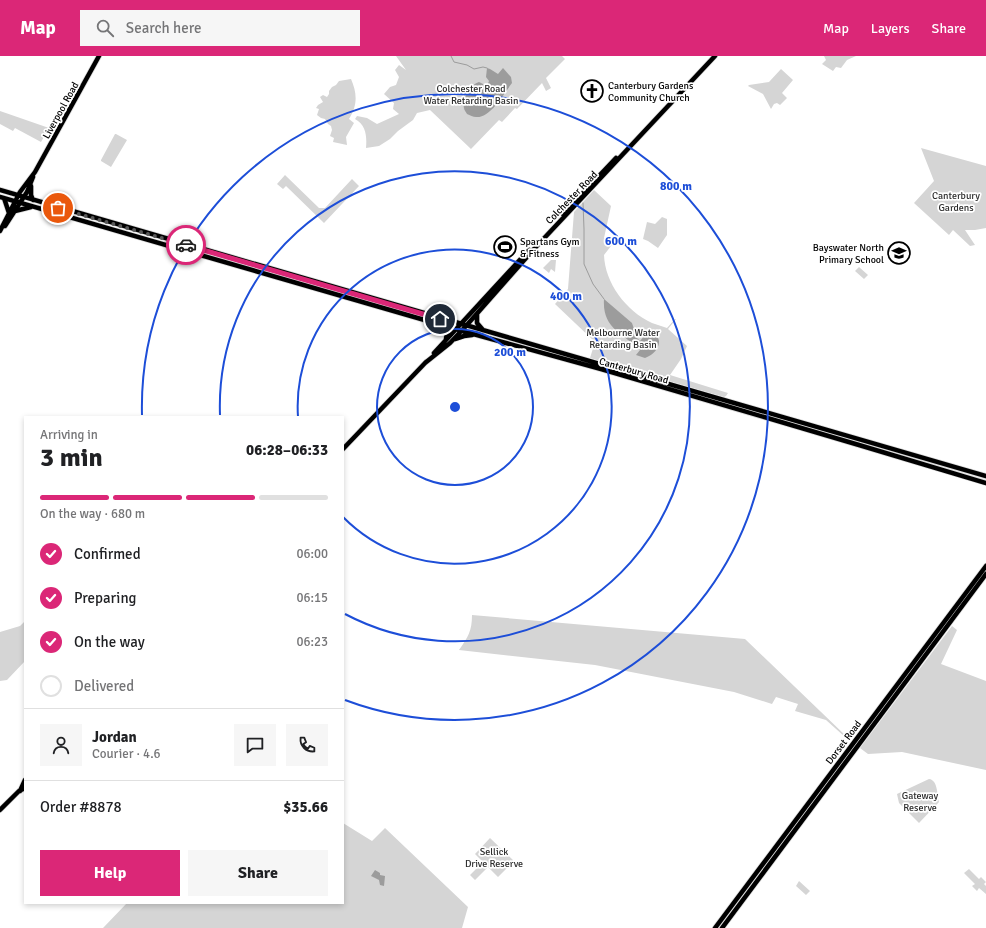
<!DOCTYPE html>
<html lang="en">
<head>
<meta charset="utf-8">
<style>
	body { margin:0; font-family:Signika,sans-serif; background:#f6f6f6; color:#202124; height:100vh; display:flex; flex-direction:column; font-size:15px; white-space:nowrap }
	* { box-sizing:border-box; margin:0 }
	p { font-size:13px; color:#757577 }
	.icon { flex:none; width:22px; height:22px; fill:none; stroke:currentColor; stroke-width:2; stroke-linecap:round; stroke-linejoin:round }
	.map { position:relative; flex:1; overflow:hidden }
	.side { position:absolute; left:24px; top:360px; width:320px; height:488px; display:flex; flex-direction:column; background:#fff; border-radius:0px; box-shadow:0 2px 6px #0003 }
	.side>* { flex:none }
	.pin { position:absolute; display:grid; place-items:center; width:34px; height:34px; color:#fff; margin:-17px; border:2px solid #fff; border-radius:50%; box-shadow:0 1px 4px #0007 }
	.courier { position:absolute; display:grid; place-items:center; width:40px; height:40px; margin:-20px; border:3px solid #db2777; border-radius:50%; background:#fff; color:#222; box-shadow:0 1px 5px #0007 }
	.summary em { font-style:normal; font-weight:700 }
	.summary div { display:flex; flex-direction:column-reverse }
	.summary { display:flex; align-items:center; justify-content:space-between; height:68px; padding:0 16px }
	h1 { font-size:26px; font-weight:700; line-height:30px }
	.bar { display:grid; grid-template-columns:repeat(4,1fr); gap:6px 4px; align-content:center; height:48px; padding:0 16px }
	.bar i { height:5px; border-radius:3px; background:#e0e0e0 }
	.bar .on { background:#db2777 }
	.bar p { grid-column:span 4 }
	.line { display:flex; align-items:center; gap:10px; padding:0 16px; border-top:1px solid #e0e0e0 }
	.line div { flex:1 }
	.round { display:grid; place-items:center; flex:none; width:42px; height:42px; border-radius:0px; background:#f6f6f6 }
	ol { padding:0 16px; list-style:none }
	li { display:flex; align-items:center; gap:12px; height:44px }
	li p { margin-inline-start:auto }
	li .icon { padding:4px; border-radius:50%; background:#db2777; color:#fff; stroke-width:4 }
	li:last-child { color:#757577 }
	li i { width:22px; height:22px; border:2px solid #e0e0e0; border-radius:50% }
	.cta { display:flex; gap:8px; margin-top:auto; padding:8px 16px }
	.cta a { flex:1; height:46px; border-radius:0px; background:#db2777; color:#fff; font-size:16px; font-weight:700; line-height:46px; text-align:center }
	.cta a+a { background:#f6f6f6; color:#202124 }
	header { display:flex; align-items:center; gap:24px; box-sizing:border-box; height:56px; padding:0 20px; background:#db2777; color:#fff }
	header strong { font-size:19px }
	nav { display:flex; gap:22px; margin-inline-start:auto; font-size:14px }
	.search { width:280px; height:36px; background:#f6f6f6; display:flex; align-items:center; gap:10px; box-sizing:border-box; padding:0 14px; border-radius:0px; color:#757577; font-size:15px }
	.map>svg:first-child { display:block }
</style>
</head>
<body>
<header>
<strong>Map</strong>
<div class="search"><svg class="icon" aria-label="search" viewBox="0 0 24 24"><circle cx="10" cy="10" r="6"/><path d="M15 15l6 6"/></svg>Search here</div>
<nav><a>Map</a><a>Layers</a><a>Share</a></nav>
</header>
<div class="map">
<svg width="986" height="872" viewBox="0 0 986 872">
	<rect width="100%" height="100%" fill="#fff"/>
	<path fill="#d5d5d5" d="M 396,0 L 562,0 L 565,3 L 546,22 L 551,32 L 546,35 L 542,27 L 517,53 L 515,52 L 502,66 L 499,64 L 471,93 L 430,54 L 417,57 L 413,64 L 398,75 L 390,83 L 379,90 L 366,92 C 367,80 366,69 355,63 L 357,60 L 367,62 L 377,68 L 399,58 L 393,53 L 394,47 L 384,38 L 390,31 L 396,29 L 399,21 L 395,14 L 399,9 L 406,14 Z
		M 824,0 L 856,0 L 847,4 L 841,12 L 836,11 L 833,15 L 822,8 L 826,4 Z
		M 781,13 L 793,24 L 782,37 L 787,42 L 780,49 L 777,47 L 774,48 L 771,53 L 763,38 L 748,30 L 749,29 L 769,26 Z
		M 351,23 C 357,37 358,49 349,63 L 354,67 L 346,81 L 347,89 L 333,86 L 334,82 L 330,80 L 332,74 L 331,70 L 328,68 L 325,63 L 321,62 L 317,59 L 319,53 L 316,52 L 318,49 L 323,46 L 320,41 L 323,39 L 327,41 L 329,38 L 329,35 L 332,31 L 336,29 L 339,25 Z
		M 0,55 L 49,72 L 41,86 L 15,72 L 13,75 L 0,68 Z
		M 115,78 L 116,78 L 127,84 L 111,111 L 101,105 L 101,104 Z
		M 921,92 L 986,110 L 986,172 L 975,174 L 965,174 L 975,189 L 970,190 L 953,174 L 949,179 L 914,147 L 934,125 Z
		M 285,119 L 319,152 L 325,152 L 352,123 L 359,130 L 324,167 L 286,130 L 283,133 L 277,128 Z
		M 594,134 L 611,150 L 604,182 L 621,186 L 620,189 L 611,190 L 604,199 C 605,227 626,255 652,267 C 657,269 662,270 667,272 L 675,263 L 676,263 L 668,273 L 687,290 L 681,303 L 670,319 L 728,337 L 726,340 L 724,341 L 590,302 L 595,286 L 555,248 L 568,233 L 574,156 Z
		M 662,161 L 667,163 L 667,179 L 658,192 L 648,185 L 643,183 L 647,166 L 655,168 Z
		M 551,204 L 556,204 L 555,216 L 551,213 L 549,217 L 543,212 Z
		M 859,211 L 868,219 L 864,223 L 855,215 Z
		M 472,559 L 745,583 L 846,680 L 845,681 L 826,664 L 795,655 L 798,648 L 776,641 L 772,648 L 734,636 L 595,609 L 459,594 C 468,581 472,575 472,559 Z
		M 25,565 L 25,605 L 7,624 L 0,625 L 0,576 L 20,570 Z
		M 952,570 L 957,574 L 941,608 L 986,625 L 986,714 L 902,696 L 868,698 L 860,692 Z
		M 929,723 C 938,724 937,739 939,746 L 919,767 L 899,747 L 897,738 Z
		M 343,767 L 372,785 L 385,772 L 468,851 L 462,872 L 103,872 L 127,847 L 343,847 Z
		M 490,782 L 514,805 L 498,821 L 488,811 L 475,824 L 470,819 L 483,806 L 475,798 Z
		M 969,813 L 979,823 L 981,821 L 986,826 L 984,828 L 986,830 L 986,838 L 979,832 L 977,835 L 972,830 L 975,828 L 964,817 Z
		M 799,825 L 810,835 L 806,839 L 796,830 Z"/>
	<path fill="#9c9c9c" d="M 487,12 L 490,13 L 498,18 L 503,12 L 511,21 L 512,27 C 504,37 491,62 476,61 C 473,61 470,59 467,58 C 466,56 464,54 464,52 C 462,42 470,29 479,26 L 487,30 L 489,25 L 486,21 Z
		M 604,243 L 632,267 L 634,273 L 633,278 L 640,285 L 646,278 C 665,276 662,296 645,302 L 636,299 L 640,294 C 623,277 602,273 604,243 Z
		M 375,814 L 380,817 L 380,819 L 385,820 L 384,830 L 380,829 L 379,824 L 371,820 Z"/>
	<g fill="none" stroke-linecap="round" stroke-linejoin="round">
		<path stroke="#9c9c9c" stroke-width="1" d="M 451,0 L 454,6 L 467,9 L 474,13 L 483,11 L 487,12
			M 583,147 L 584,173 L 584,208 L 593,228 L 604,243"/>
		<g stroke="#dbdbdb" stroke-width="6">
			<path id="major" d="M 31,130 L 31,139 L 33,144
				M 0,134 L 986,420
				M 0,141 L 466,276 L 601,313 L 859,389 L 986,427
				M 4,142 L 9,157
				M 15,155 L 31,151
				M 563,158 L 616,102
				M 5,170 L 27,136 L 33,121
				M 0,175 L 20,136 L 35,116 L 99,0
				M 477,258 L 477,267 L 483,274
				M 442,269 L 447,276 L 446,283
				M 455,283 L 464,280 L 472,279
				M 434,297 L 529,194
				M 425,307 L 450,287 L 466,270 L 534,193 L 715,0
				M 343,393 L 426,306
				M 20,735 L 25,724
				M 0,754 L 19,735 L 25,732
				M 715,872 L 986,510
				M 722,872 L 986,518"/>
		</g>
		<use href="#major" stroke="#000" stroke-width="4.5"/>
	</g>
	<g fill="none" stroke-linecap="round" stroke-linejoin="round">
		<path stroke="#595959" stroke-width="4" stroke-dasharray="0 7.2" d="M 58,152 L 186,189"/>
		<path stroke="#db2777" stroke-width="5" d="M 186,189 L 440,263"/>
	</g>
	<g fill="none" stroke="#1d4ed8" stroke-width="2">
		<circle cx="455" cy="351" r="78"/>
		<path d="M298 361A157 157 0 1 1 343 461"/>
		<path d="M220 359A235 235 0 1 1 345 558"/>
		<path d="M142 359A313 313 0 1 1 345 644"/>
	</g>
	<defs>
		<g id="church-ring" transform="scale(1.15)"><circle r="9.5" fill="#fff" stroke="#000" stroke-width="1.5"/><path d="M-1.2-6h2.4v3.5h3.3v2.4h-3.3V6h-2.4V-.1h-3.3v-2.4h3.3Z" fill="#000"/></g>
		<g id="stadium-ring" transform="scale(1.15)"><circle r="9.5" fill="#fff" stroke="#000" stroke-width="1.5"/><path d="M0-5a6.5 5 0 1 0 0 10a6.5 5 0 1 0 0-10ZM-3.5-1.8h7v3.6h-7Z" fill="#000"/></g>
		<g id="school-ring" transform="scale(1.15)"><circle r="9.5" fill="#fff" stroke="#000" stroke-width="1.5"/><path d="M0-5L7-2L0 1L-7-2ZM-4 1L0 2.5L4 1V4Q0 6-4 4Z" fill="#000"/></g>
	</defs>
	<g fill-rule="evenodd">
		<use href="#church-ring" x="592" y="35"/>
		<use href="#stadium-ring" x="505" y="191"/>
		<use href="#school-ring" x="899" y="197"/>
	</g>
	<g text-anchor="middle" stroke-width="3.5" stroke-linejoin="round" paint-order="stroke">
		<g font-size="10" fill="#000" stroke="#fff" text-anchor="start">
			<text x="608" y="33">Canterbury Gardens<tspan x="608" dy="12">Community Church</tspan></text>
			<text x="520" y="189">Spartans Gym<tspan x="520" dy="12">&amp; Fitness</tspan></text>
			<text x="884" y="195" text-anchor="end">Bayswater North<tspan x="884" dy="12">Primary School</tspan></text>
		</g>
		<g font-size="10" fill="#2c2c2c" stroke="#fff">
			<text x="471" y="36">Colchester Road<tspan x="471" dy="12">Water Retarding Basin</tspan></text>
			<text x="956" y="143">Canterbury<tspan x="956" dy="12">Gardens</tspan></text>
			<text x="623" y="280">Melbourne Water<tspan x="623" dy="12">Retarding Basin</tspan></text>
			<text x="920" y="743">Gateway<tspan x="920" dy="12">Reserve</tspan></text>
			<text x="494" y="799">Sellick<tspan x="494" dy="12">Drive Reserve</tspan></text>
		</g>
		<g font-size="10" fill="#000" stroke="#fff">
			<text transform="translate(60 54) rotate(-61)" y="4">Liverpool Road</text>
			<text transform="translate(571 141) rotate(-46)" y="4">Colchester Road</text>
			<text transform="translate(634 314) rotate(16)" y="4">Canterbury Road</text>
			<text transform="translate(843 686) rotate(-53)" y="4">Dorset Road</text>
		</g>
	</g>
	<circle cx="455" cy="351" r="6" fill="#1d4ed8" stroke="#fff" stroke-width="2"/>
	<g font-size="12" text-anchor="middle" font-weight="bold" fill="#1d4ed8" stroke="#fff" stroke-width="3.5" stroke-linejoin="round" paint-order="stroke">
		<text x="676" y="134">800 m</text>
		<text x="621" y="189">600 m</text>
		<text x="566" y="244">400 m</text>
		<text x="510" y="300">200 m</text>
	</g>
</svg>
<div class="pin" style="left:58px;top:152px;background:#ea580c"><svg class="icon" aria-label="bag" viewBox="0 0 24 24"><path d="M5 8h14l-1 12H6zM9 8a3 3 0 0 1 6 0"/></svg></div>
<div class="pin" style="left:440px;top:263px;background:#1f2937"><svg class="icon" aria-label="home" viewBox="0 0 24 24"><path d="M3 11l9-7 9 7M6 9v11h12V9"/></svg></div>
<div class="courier" style="left:186px;top:189px"><svg class="icon" aria-label="car" viewBox="0 0 24 24"><path d="M5 17H2v-5l4-1 3-4h7l3 4 3 1v5h-3M9 17h6M6 11h13"/><circle cx="7" cy="17" r="2"/><circle cx="17" cy="17" r="2"/></svg></div>
<section class="side">
<div class="summary"><div><h1>3 min</h1><p>Arriving in</p></div><em>06:28–06:33</em></div>
<div class="bar"><i class="on"></i><i class="on"></i><i class="on"></i><i></i><p>On the way · 680 m</p></div>
<ol>
<li><svg class="icon" aria-label="check" viewBox="0 0 24 24"><path d="M5 12l5 5 9-10"/></svg>Confirmed<p>06:00</p></li>
<li><svg class="icon" aria-label="check" viewBox="0 0 24 24"><path d="M5 12l5 5 9-10"/></svg>Preparing<p>06:15</p></li>
<li><svg class="icon" aria-label="check" viewBox="0 0 24 24"><path d="M5 12l5 5 9-10"/></svg>On the way<p>06:23</p></li>
<li><i></i>Delivered</li>
</ol>
<div class="line" style="height:72px"><a class="round"><svg class="icon" aria-label="person" viewBox="0 0 24 24"><circle cx="12" cy="8" r="4"/><path d="M4 21q1-7 8-7t8 7"/></svg></a><div><b>Jordan</b><p>Courier · 4.6</p></div><a class="round"><svg class="icon" aria-label="chat" viewBox="0 0 24 24"><path d="M4 5h16v11H9l-5 4z"/></svg></a><a class="round"><svg class="icon" aria-label="phone" viewBox="0 0 24 24"><path d="M5 4h4l2 5-3 2q2 4 5 5l2-3 5 2v4C11 20 4 13 5 4z"/></svg></a></div>
<div class="line" style="height:52px"><div>Order #8878</div><b>$35.66</b></div>
<div class="cta"><a>Help</a><a>Share</a></div>
</section>
</div>
</body>
</html>
